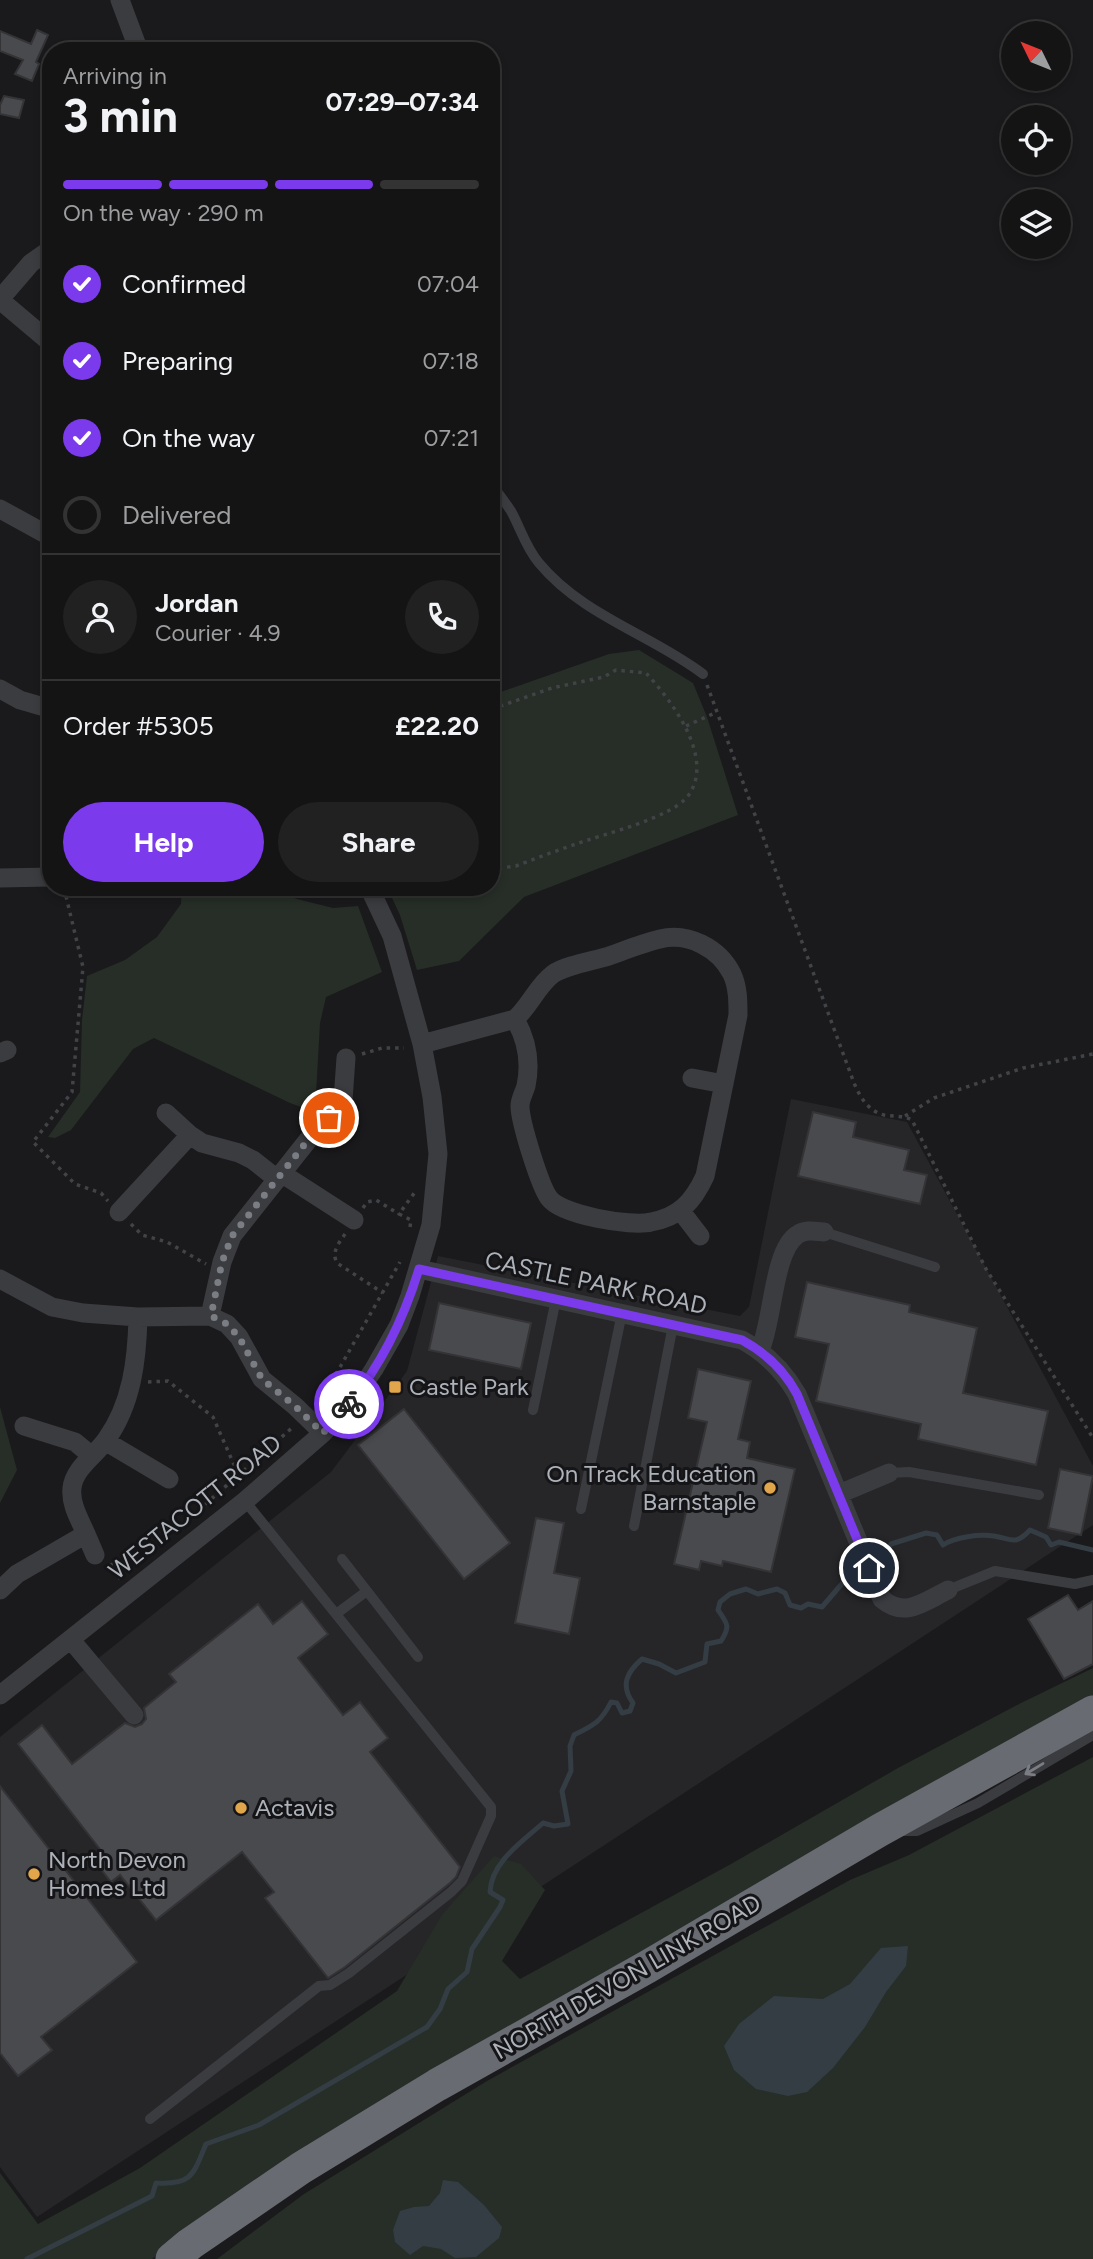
<!DOCTYPE html>
<html lang="en">
<head>
<meta charset="utf-8">
<style>
	body { margin:0; font-family:Figtree,sans-serif; background:#212122; color:#f1f3f6; height:100vh; display:flex; flex-direction:column; font-size:26px; white-space:nowrap }
	* { box-sizing:border-box; margin:0 }
	p { font-size:23px; color:#9d9ea0 }
	.icon { flex:none; width:38px; height:38px; fill:none; stroke:currentColor; stroke-width:2; stroke-linecap:round; stroke-linejoin:round }
	.map { position:relative; flex:1; overflow:hidden }
	.drawer { position:absolute; left:42px; top:42px; width:458px; height:854px; display:flex; flex-direction:column; background:#141415; border-radius:28px; box-shadow:0 4px 10px #0003,0 0 0 2px #333334 }
	.drawer>* { flex:none }
	.needle { width:46px; rotate:313deg }
	.fabs { position:absolute; left:1001px; top:21px; display:grid; gap:14px }
	.fabs a { display:grid; place-items:center; width:70px; height:70px; border-radius:50%; background:#141415; box-shadow:0 4px 10px #0003,0 0 0 2px #333334; font-size:35px }
	.pin { position:absolute; display:grid; place-items:center; width:60px; height:60px; color:#fff; margin:-30px; border:4px solid #fff; border-radius:50%; box-shadow:0 2px 7px #0007 }
	.courier { position:absolute; display:grid; place-items:center; width:70px; height:70px; margin:-35px; border:5px solid #7c3aed; border-radius:50%; background:#fff; color:#222; box-shadow:0 2px 9px #0007 }
	.headline em { font-style:normal; font-weight:700 }
	.headline div { display:flex; flex-direction:column-reverse }
	.headline { display:flex; align-items:center; justify-content:space-between; height:119px; padding:0 21px }
	h1 { font-size:46px; font-weight:700; line-height:52px }
	.bar { display:grid; grid-template-columns:repeat(4,1fr); gap:10px 7px; align-content:center; height:84px; padding:0 21px }
	.bar i { height:9px; border-radius:5px; background:#333334 }
	.bar .active { background:#7c3aed }
	.bar p { grid-column:span 4 }
	.line { display:flex; align-items:center; gap:18px; padding:0 21px; border-top:2px solid #333334 }
	.line div { flex:1 }
	.round { display:grid; place-items:center; flex:none; width:74px; height:74px; border-radius:37px; background:#212122 }
	ol { padding:0 21px; list-style:none }
	li { display:flex; align-items:center; gap:21px; height:77px }
	li p { margin-inline-start:auto }
	li .icon { padding:7px; border-radius:50%; background:#7c3aed; color:#fff; stroke-width:4 }
	li:last-child { color:#9d9ea0 }
	li i { width:38px; height:38px; border:4px solid #333334; border-radius:50% }
	.action { display:flex; gap:14px; margin-top:auto; padding:14px 21px }
	.action a { flex:1; height:80px; border-radius:42px; background:#7c3aed; color:#fff; font-size:28px; font-weight:700; line-height:80px; text-align:center }
	.action a+a { background:#212122; color:#f1f3f6 }
	.map>svg:first-child { display:block }
</style>
</head>
<body>
<div class="map">
<svg width="1093" height="2259" viewBox="0 0 1093 2259">
	<rect width="100%" height="100%" fill="#1a1a1c"/>
	<path fill="#262629" d="M 791,1099 L 907,1122 L 1093,1466 L 1093,1525 L 37,2217 L 0,2167 L 0,1737 L 331,1472 L 407,1371 L 438,1256 L 740,1316 L 749,1307 Z"/>
	<path fill="#262e27" d="M 639,650 L 693,683 L 707,717 L 738,815 L 524,897 L 459,961 L 417,970 L 400,915 L 387,887 L 492,887 L 492,695 L 609,654 Z
		M 182,887 L 263,887 L 297,899 L 333,908 L 358,906 L 382,972 L 326,997 L 320,1023 L 315,1112 L 290,1103 L 154,1038 L 133,1049 L 71,1130 L 55,1138 L 48,1137 L 80,1092 L 82,1020 L 87,976 L 125,960 L 157,937 L 181,904 Z
		M 0,1407 L 17,1470 L 0,1503 Z
		M 1093,1668 L 1093,1698 L 216,2214 L 152,2259 L 0,2259 L 0,2173 L 38,2224 L 140,2168 L 397,1991 L 442,1915 L 494,1856 L 521,1864 L 545,1890 L 502,1961 L 520,1979 L 731,1864 L 898,1768 L 1021,1703 Z
		M 1093,1757 L 1093,2259 L 217,2259 L 304,2194 L 487,2081 L 850,1880 L 909,1855 Z"/>
	<path fill="#343d44" d="M 908,1946 L 906,1966 L 886,1992 L 865,2027 L 833,2068 L 807,2092 L 788,2096 L 756,2089 L 734,2070 L 724,2046 L 739,2024 L 774,1996 L 823,1999 L 850,1984 L 881,1948 Z
		M 443,2180 L 458,2182 L 484,2205 L 502,2227 L 499,2238 L 476,2257 L 455,2258 L 441,2249 L 423,2246 L 410,2255 L 395,2242 L 393,2230 L 400,2211 L 414,2207 L 429,2206 L 440,2193 Z"/>
	<g fill="none" stroke-linecap="round" stroke-linejoin="round">
		<path stroke="#343d44" stroke-width="5" d="M 27,2259 L 152,2196 L 156,2183 C 192,2185 193,2175 206,2144 L 259,2125 L 427,2027 L 440,2009 L 448,1989 L 467,1972 L 472,1949 L 500,1907 L 503,1900 L 490,1892 C 491,1862 523,1841 543,1823 L 554,1826 L 568,1824 L 562,1791 L 571,1771 L 570,1746 L 574,1735 C 594,1725 601,1722 611,1702 L 617,1703 L 622,1713 L 630,1711 L 633,1703 C 620,1685 627,1672 642,1659 L 659,1664 L 676,1673 L 705,1662 L 707,1644 L 721,1641 C 731,1626 727,1623 718,1610 L 720,1602 L 730,1594 L 746,1589 L 758,1594 L 777,1589 L 785,1593 L 790,1605 L 801,1608 L 808,1604 L 822,1607 L 846,1579 L 885,1555 L 891,1544 L 926,1533 L 937,1535 L 943,1545 C 955,1537 979,1534 994,1536 C 1012,1539 1015,1546 1030,1530 L 1046,1537 L 1051,1545 L 1059,1542 L 1093,1550"/>
	</g>
	<path fill="#494a4e" stroke="#343437" stroke-width="2" d="M 37,30 L 48,35 L 36,62 L 39,64 L 32,81 L 15,74 L 23,60 L 0,51 L 0,31 L 31,44 Z
		M 4,96 L 24,100 L 19,118 L 0,114 L 0,105 Z
		M 813,1112 L 856,1122 L 853,1137 L 909,1150 L 904,1170 L 927,1175 L 920,1204 L 798,1176 Z
		M 807,1282 L 910,1305 L 909,1312 L 977,1328 L 963,1393 L 1048,1411 L 1036,1465 L 918,1439 L 921,1424 L 816,1401 L 829,1344 L 795,1337 Z
		M 439,1303 L 531,1323 L 521,1369 L 429,1350 Z
		M 698,1369 L 751,1381 L 738,1439 L 750,1442 L 747,1458 L 795,1469 L 771,1572 L 723,1561 L 722,1566 L 701,1561 L 699,1570 L 674,1564 L 707,1422 L 688,1418 Z
		M 404,1409 L 510,1543 L 464,1579 L 358,1445 Z
		M 1060,1469 L 1093,1476 L 1081,1535 L 1048,1528 Z
		M 536,1518 L 564,1523 L 554,1573 L 580,1578 L 569,1634 L 515,1623 Z
		M 1068,1595 L 1078,1610 L 1093,1601 L 1093,1664 L 1064,1679 L 1028,1619 Z
		M 302,1601 L 328,1634 L 298,1658 L 343,1715 L 360,1702 L 388,1738 L 370,1752 L 460,1867 L 456,1877 L 450,1883 L 345,1967 L 328,1978 L 265,1898 L 274,1892 L 242,1852 L 156,1920 L 120,1875 L 111,1882 L 97,1864 L 106,1857 L 18,1744 L 42,1725 L 72,1764 L 125,1723 L 135,1727 L 142,1724 L 146,1719 L 144,1708 L 176,1682 L 169,1674 L 258,1604 L 273,1624 Z
		M 0,1786 L 137,1962 L 41,2037 L 52,2050 L 18,2076 L 0,2053 Z"/>
	<g fill="none" stroke-linecap="round" stroke-linejoin="round">
		<path stroke="#414347" stroke-width="3.5" stroke-dasharray="3.5 5" stroke-linecap="butt" d="M 707,685 L 854,1083 C 860,1097 868,1111 884,1115 C 894,1117 903,1115 912,1120 L 986,1269 L 1093,1438
			M 492,709 L 552,688 L 604,677 L 616,670 L 646,673 C 671,700 716,758 688,796 C 671,818 604,834 576,844 C 556,851 536,858 516,866 L 492,869
			M 686,726 L 717,712
			M 64,888 L 83,967 L 72,1092 L 33,1142 L 75,1184 L 101,1193 L 108,1201
			M 362,1054 L 382,1048 L 404,1048
			M 905,1116 L 934,1098 L 1023,1068 L 1093,1054
			M 363,1208 L 367,1202 L 376,1200 L 399,1214
			M 131,1224 L 142,1235 L 167,1242 L 206,1264
			M 410,1227 L 411,1220 L 399,1214 L 415,1192
			M 345,1234 C 339,1243 331,1252 337,1263 L 383,1293
			M 148,1382 L 168,1381 L 213,1417 L 239,1476
			M 319,1404 L 400,1262
			M 167,1538 L 293,1427
			M 111,1563 L 120,1579"/>
		<path stroke="#3b3c40" stroke-width="10" d="M 492,485 C 498,493 505,502 511,511 C 520,527 526,548 539,563 C 583,616 650,634 703,674
			M 824,1232 L 935,1267
			M 533,1410 L 556,1299
			M 889,1473 L 909,1472 L 1039,1495
			M 581,1509 L 622,1313
			M 634,1526 L 673,1325
			M 342,1559 L 367,1591
			M 948,1590 L 995,1571 L 1075,1584 L 1093,1580
			M 336,1614 L 367,1591 L 418,1657
			M 901,1831 L 917,1831 L 978,1803 L 1093,1735
			M 150,2119 L 319,1986 L 330,1985 L 349,1973 L 451,1892 L 462,1881 L 491,1816 L 491,1807 L 245,1501"/>
		<path stroke="#3b3c40" stroke-width="19" d="M 120,0 L 139,51
			M 0,299 L 31,263 L 51,249
			M 0,300 L 51,343
			M 0,509 L 51,537
			M 0,689 L 20,700 L 51,709
			M 0,878 L 51,877
			M 422,1044 L 515,1019 C 530,1006 537,986 553,974 C 566,965 593,961 609,956 C 626,950 643,943 660,939 C 688,932 719,948 732,974 C 738,987 738,1001 738,1015 L 705,1176 C 693,1202 679,1217 651,1222 C 631,1227 561,1215 549,1198 C 540,1186 520,1122 520,1106 C 520,1099 524,1093 526,1086 C 531,1062 527,1040 515,1019
			M 0,1053 L 7,1050
			M 692,1078 L 724,1084
			M 166,1113 L 190,1135 L 202,1143 L 239,1153 L 253,1160 L 277,1179
			M 281,1173 L 354,1220
			M 680,1210 L 700,1236
			M 119,1212 L 190,1135
			M 419,1269 L 742,1340 C 766,1353 783,1370 797,1394 L 882,1599 C 905,1619 925,1601 948,1590
			M 0,1279 L 52,1307 L 83,1313 L 138,1317 L 210,1316 L 227,1324 L 239,1337 L 262,1379 L 295,1406 L 323,1433
			M 210,1316 L 222,1262 L 232,1236 L 312,1135 L 338,1111 L 343,1100 L 346,1058
			M 760,1350 C 773,1322 773,1251 797,1235 C 805,1229 814,1231 824,1232
			M 24,1426 L 75,1442 L 92,1456
			M 105,1441 L 169,1479
			M 839,1494 L 889,1473
			M 86,1534 L 95,1555
			M 0,1590 L 17,1574 L 86,1534 C 80,1520 70,1504 72,1488 C 74,1468 95,1456 106,1440 C 132,1404 137,1360 138,1317
			M 71,1640 L 134,1715
			M 0,1695 L 245,1501 L 323,1433 L 351,1403 L 374,1369 L 399,1325 L 410,1296 L 431,1225 L 438,1154 L 432,1097 L 422,1044 L 392,936 L 369,887"/>
		<path stroke="#686b71" stroke-width="33" d="M 172,2259 L 190,2244 L 301,2168 L 437,2085 L 647,1967 L 880,1830 L 1093,1712"/>
	</g>
	<defs><path id="oneway-shaft" d="M-6 0H5M1.5-3L5.5 0L1.5 3" fill="none" stroke-width="1.6" stroke-linecap="round" stroke-linejoin="round" transform="scale(1.75)"/></defs>
	<use stroke="#7a7d83" href="#oneway-shaft" transform="translate(1034 1769) rotate(149)"/>
	<g fill="none" stroke-linecap="round" stroke-linejoin="round">
		<path stroke="#7a7d83" stroke-width="7" stroke-dasharray="0 12.6" d="M 329,1118 L 312,1135 L 232,1236 L 222,1262 L 211,1316 L 227,1324 L 239,1337 L 262,1379 L 295,1406 L 323,1433 L 349,1404"/>
		<path stroke="#7c3aed" stroke-width="9" d="M 349,1404 C 382,1364 404,1318 419,1269 L 742,1340 C 766,1353 784,1370 797,1394 L 869,1568"/>
	</g>
	<g fill="#e1a64c" stroke="#151517" stroke-width="2.5">
		<rect x="388" y="1380" width="14" height="14" rx="3.5"/>
		<circle cx="770" cy="1488" r="7"/>
		<circle cx="241" cy="1808" r="7"/>
		<circle cx="34" cy="1874" r="7"/>
	</g>
	<g text-anchor="middle" stroke-width="6" stroke-linejoin="round" paint-order="stroke">
		<g font-size="24" fill="#adb2ba" stroke="#151517">
			<text transform="translate(596 1283) rotate(12)" y="8">CASTLE PARK ROAD</text>
			<text transform="translate(195 1507) rotate(-39)" y="8">WESTACOTT ROAD</text>
			<text transform="translate(627 1977) rotate(-30)" y="8">NORTH DEVON LINK ROAD</text>
		</g>
		<g font-size="24" fill="#adb2ba" stroke="#151517" text-anchor="start">
			<text x="409" y="1395">Castle Park</text>
			<text x="756" y="1482" text-anchor="end">On Track Education<tspan x="756" dy="28">Barnstaple</tspan></text>
			<text x="255" y="1816">Actavis</text>
			<text x="48" y="1868">North Devon<tspan x="48" dy="28">Homes Ltd</tspan></text>
		</g>
	</g>
</svg>
<div class="fabs">
<a><svg class="needle" viewBox="-14 -14 28 28"><path d="M0-13l5 13h-10z" fill="#e53935"/><path d="M0 13l5-13h-10z" fill="#9d9ea0"/></svg></a>
<a><svg class="icon" aria-label="locate" viewBox="0 0 24 24"><circle cx="12" cy="12" r="6"/><path d="M12 2v4M12 18v4M2 12h4M18 12h4"/></svg></a>
<a><svg class="icon" aria-label="layers" viewBox="0 0 24 24"><path d="M12 4l9 5-9 5-9-5zM3 14l9 5 9-5"/></svg></a>
</div>
<div class="pin" style="left:329px;top:1118px;background:#ea580c"><svg class="icon" aria-label="bag" viewBox="0 0 24 24"><path d="M5 8h14l-1 12H6zM9 8a3 3 0 0 1 6 0"/></svg></div>
<div class="pin" style="left:869px;top:1568px;background:#1f2937"><svg class="icon" aria-label="home" viewBox="0 0 24 24"><path d="M3 11l9-7 9 7M6 9v11h12V9"/></svg></div>
<div class="courier" style="left:349px;top:1404px"><svg class="icon" aria-label="bike" viewBox="0 0 24 24"><circle cx="6" cy="16" r="4"/><circle cx="18" cy="16" r="4"/><path d="M6 16l4-8h5l3 8M10 8l3 8H6M13 5h3"/></svg></div>
<section class="drawer">
<div class="headline"><div><h1>3 min</h1><p>Arriving in</p></div><em>07:29–07:34</em></div>
<div class="bar"><i class="active"></i><i class="active"></i><i class="active"></i><i></i><p>On the way · 290 m</p></div>
<ol>
<li><svg class="icon" aria-label="check" viewBox="0 0 24 24"><path d="M5 12l5 5 9-10"/></svg>Confirmed<p>07:04</p></li>
<li><svg class="icon" aria-label="check" viewBox="0 0 24 24"><path d="M5 12l5 5 9-10"/></svg>Preparing<p>07:18</p></li>
<li><svg class="icon" aria-label="check" viewBox="0 0 24 24"><path d="M5 12l5 5 9-10"/></svg>On the way<p>07:21</p></li>
<li><i></i>Delivered</li>
</ol>
<div class="line" style="height:126px"><a class="round"><svg class="icon" aria-label="person" viewBox="0 0 24 24"><circle cx="12" cy="8" r="4"/><path d="M4 21q1-7 8-7t8 7"/></svg></a><div><b>Jordan</b><p>Courier · 4.9</p></div><a class="round"><svg class="icon" aria-label="phone" viewBox="0 0 24 24"><path d="M5 4h4l2 5-3 2q2 4 5 5l2-3 5 2v4C11 20 4 13 5 4z"/></svg></a></div>
<div class="line" style="height:91px"><div>Order #5305</div><b>£22.20</b></div>
<div class="action"><a>Help</a><a>Share</a></div>
</section>
</div>
</body>
</html>
